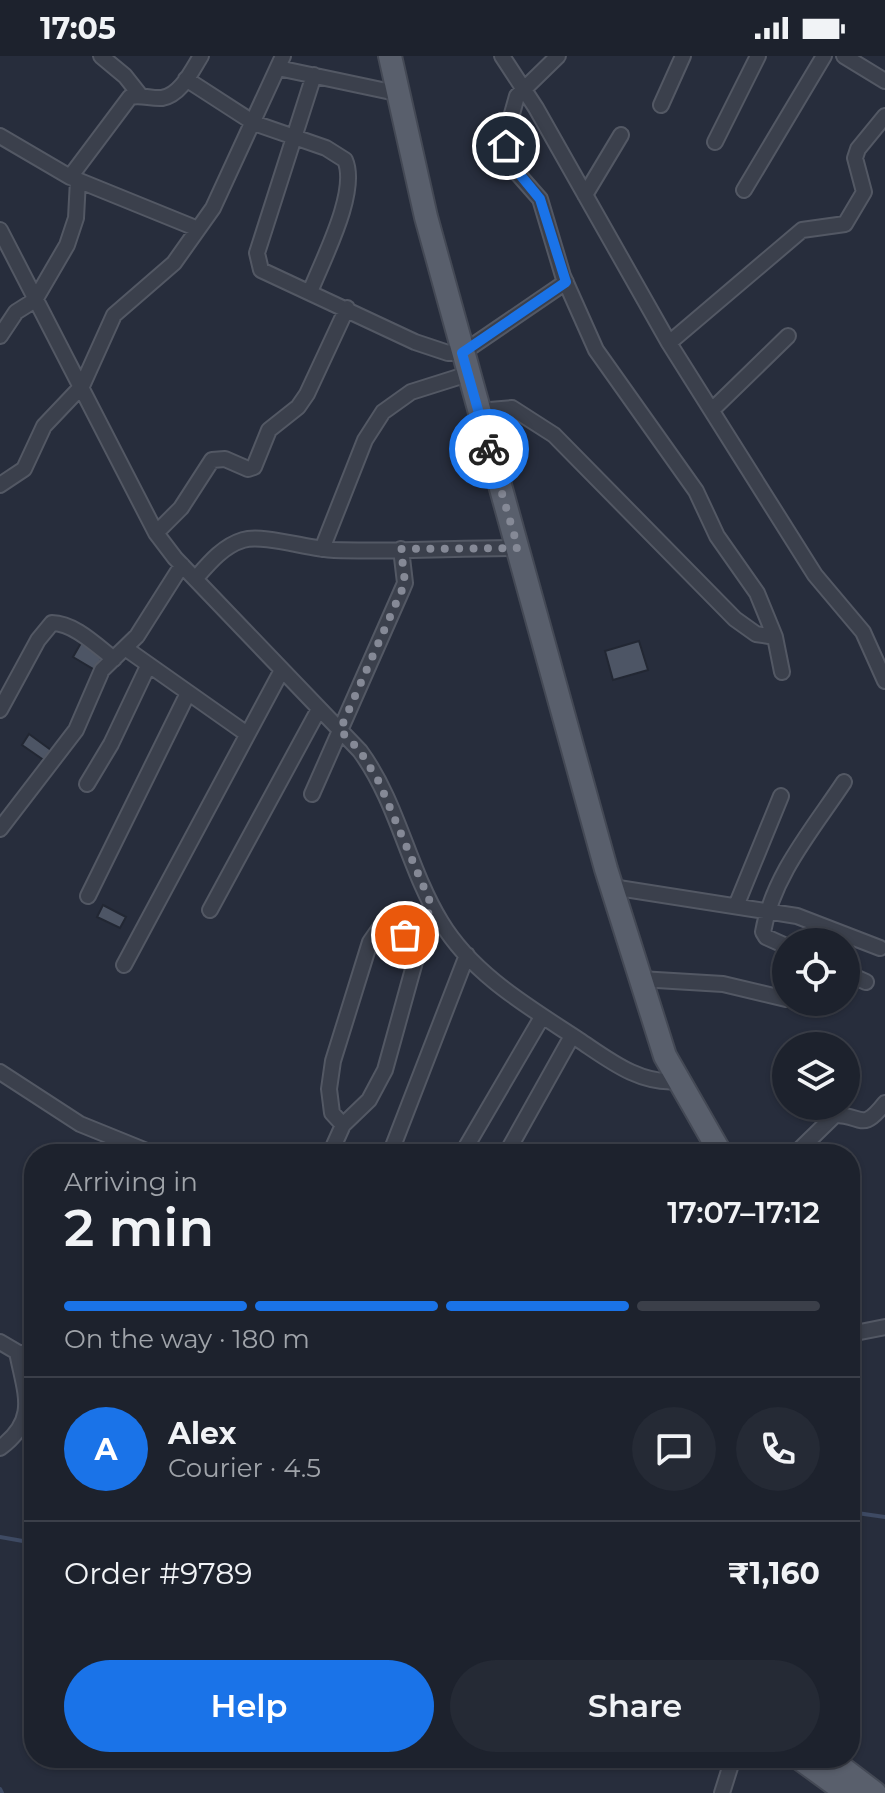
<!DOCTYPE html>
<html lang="en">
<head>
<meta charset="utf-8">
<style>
	body { margin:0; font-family:Montserrat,sans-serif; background:#252a35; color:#f1f3f6; height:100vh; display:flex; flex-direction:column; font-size:30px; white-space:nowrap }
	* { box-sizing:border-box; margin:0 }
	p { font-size:26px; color:#a0a4aa }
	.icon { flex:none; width:44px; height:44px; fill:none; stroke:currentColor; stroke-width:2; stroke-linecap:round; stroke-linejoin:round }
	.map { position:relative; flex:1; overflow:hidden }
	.details { position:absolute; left:24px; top:1088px; width:836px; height:624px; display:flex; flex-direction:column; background:#1d222d; border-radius:32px; box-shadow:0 2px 6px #0004,0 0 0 2px #3b3f49 }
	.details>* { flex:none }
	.tools { position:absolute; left:772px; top:872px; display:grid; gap:16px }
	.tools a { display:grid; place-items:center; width:88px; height:88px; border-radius:50%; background:#1d222d; box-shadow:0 2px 6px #0004,0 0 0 2px #3b3f49; font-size:40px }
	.pin { position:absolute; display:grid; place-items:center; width:68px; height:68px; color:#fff; margin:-34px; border:4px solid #fff; border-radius:50%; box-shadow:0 2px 8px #0007 }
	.courier { position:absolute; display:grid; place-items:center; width:80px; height:80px; margin:-40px; border:6px solid #1a73e8; border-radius:50%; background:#fff; color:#222; box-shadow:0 2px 10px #0007 }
	.headline em { font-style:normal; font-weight:600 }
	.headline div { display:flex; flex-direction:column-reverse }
	.headline { display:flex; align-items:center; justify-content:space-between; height:136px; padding:0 40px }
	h1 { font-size:52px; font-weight:600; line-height:60px }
	.bar { display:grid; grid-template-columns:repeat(4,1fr); gap:12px 8px; align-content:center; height:96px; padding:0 40px }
	.bar i { height:10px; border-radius:6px; background:#3b3f49 }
	.bar .active { background:#1a73e8 }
	.bar p { grid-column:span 4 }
	.line { display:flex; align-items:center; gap:20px; padding:0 40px; border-top:2px solid #3b3f49 }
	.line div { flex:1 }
	.round { display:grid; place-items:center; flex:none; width:84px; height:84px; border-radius:42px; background:#252a35 }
	.action { display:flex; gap:16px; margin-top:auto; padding:16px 40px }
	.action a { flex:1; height:92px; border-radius:48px; background:#1a73e8; color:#fff; font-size:32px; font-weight:600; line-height:92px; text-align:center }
	.action a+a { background:#252a35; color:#f1f3f6 }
	.status { display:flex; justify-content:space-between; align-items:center; height:56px; padding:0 40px; background:#1d222d; direction:ltr }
	.status svg { height:22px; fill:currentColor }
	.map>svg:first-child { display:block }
</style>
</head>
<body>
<div class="status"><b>17:05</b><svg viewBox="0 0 49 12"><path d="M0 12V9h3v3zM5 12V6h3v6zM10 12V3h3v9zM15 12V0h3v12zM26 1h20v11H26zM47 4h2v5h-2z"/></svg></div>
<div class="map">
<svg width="885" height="1737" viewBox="0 0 885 1737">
	<rect width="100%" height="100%" fill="#272d3c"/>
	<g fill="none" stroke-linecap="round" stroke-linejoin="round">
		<path stroke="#3e4a63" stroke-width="4" d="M 850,1456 L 885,1461
			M 0,1481 L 34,1487
			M 0,1733 L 2,1737"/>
	</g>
	<path fill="#4d5565" stroke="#222733" stroke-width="2" d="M 639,585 L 648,614 L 613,624 L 605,595 Z
		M 81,587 L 103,600 L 95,614 L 73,601 Z
		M 29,678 L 55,697 L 48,707 L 22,689 Z
		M 103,849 L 126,861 L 120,872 L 97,861 Z"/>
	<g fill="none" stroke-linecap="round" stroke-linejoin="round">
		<g stroke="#535864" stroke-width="18">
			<path id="street" d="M 101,0 L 125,20 L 140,39
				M 502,0 L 536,52 L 669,287 L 815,519 L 863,576 L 885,625
				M 558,0 L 517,40 L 506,79 L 508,99 L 518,118 L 540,143 L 563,220 L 596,294 L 696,435 L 717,480 L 757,537 L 775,581 L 782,616
				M 844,0 L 885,25
				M 278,12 L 396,37
				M 314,19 L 257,197 L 261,214 L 415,286 L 448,297 L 462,297 L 566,226
				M 186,23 L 254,67 L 326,92 L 345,104 C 359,136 322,205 310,236
				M 661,49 L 683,0
				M 0,80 L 70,121 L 198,173
				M 715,86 L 758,0
				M 70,121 L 130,41 C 141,38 151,43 162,42 C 181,39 192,14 201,0
				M 744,134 L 824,0
				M 585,139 L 621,79
				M 0,174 L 156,477 L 175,502 L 360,695 C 398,747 408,812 441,866 C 473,919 529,951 579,984 C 609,1004 640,1029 678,1025
				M 0,280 L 16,256 L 35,244 L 67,189 L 76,162 L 78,124
				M 669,287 L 802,174 L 845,168 L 864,136 L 855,102 L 858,93 L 885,60
				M 712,354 L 788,280
				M 478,355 L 512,352 L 554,379 L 735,563 L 756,578 L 775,581
				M 0,429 L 24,413 L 44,370 L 82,330 L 114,259 L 174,207 L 213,152 L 283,0
				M 156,477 L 181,452 L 212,404 L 225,403 L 248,413 L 254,411 L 269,374 L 298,351 L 307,338 L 347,252
				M 322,493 L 365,384 L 383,356 L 411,336 L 468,318
				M 196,522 C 209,507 223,490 243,484 C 263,478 309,493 334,494 C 395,496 457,492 518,492
				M 125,592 L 247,678
				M 0,654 L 38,584 L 52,567 C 74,567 97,590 114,603
				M 87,728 L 111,688 L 148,610
				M 312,738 L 402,534 L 405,527 L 401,493
				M 0,773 L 76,674 L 102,614 L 137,580 L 182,509
				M 612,831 L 797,860 L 880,892
				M 88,840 L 188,637
				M 736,850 L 781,740
				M 210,854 L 319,653
				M 786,890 L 766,881 L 763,876 C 773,819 813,773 844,726
				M 124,909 L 282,614
				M 846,917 L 866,926
				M 640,923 L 723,928 L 786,943
				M 795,946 L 818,952 L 826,946
				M 0,1016 L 80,1068 L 154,1098
				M 343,1069 L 332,1057 L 329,1033 L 333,1005 L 370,886 L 379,873 L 421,883
				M 330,1098 L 343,1069 L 369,1044 L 385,1014 L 431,848
				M 390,1098 L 467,899
				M 462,1098 L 542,961
				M 506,1098 L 572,980
				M 795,1098 L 835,1059 C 863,1059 861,1077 885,1047
				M 850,1278 L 885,1271
				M 0,1286 L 17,1296 L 34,1300
				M 0,1392 C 39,1363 25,1338 17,1296
				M 722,1737 L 733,1702"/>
		</g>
		<g stroke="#444955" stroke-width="26">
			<path id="primary" d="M 390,0 L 426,161 L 606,813 L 665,1000 L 721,1098
				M 799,1702 L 847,1737
				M 829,1702 L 875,1737"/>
		</g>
		<use href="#street" stroke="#3b404c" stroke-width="14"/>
		<use href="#primary" stroke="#595f6c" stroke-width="22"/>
	</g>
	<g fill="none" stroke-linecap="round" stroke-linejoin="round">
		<path stroke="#858996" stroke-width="8" stroke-dasharray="0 14.4" d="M 405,879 L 421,883 L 431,848 L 379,726 L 360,695 L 340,674 L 405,527 L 401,493 L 518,492 L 489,393"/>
		<path stroke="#1a73e8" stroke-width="10" d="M 489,393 L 462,297 L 566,226 L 540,143 L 513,110 L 506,90"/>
	</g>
</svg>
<div class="tools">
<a><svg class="icon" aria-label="locate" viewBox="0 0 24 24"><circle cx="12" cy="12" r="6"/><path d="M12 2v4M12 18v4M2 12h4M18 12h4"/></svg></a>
<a><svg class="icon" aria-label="layers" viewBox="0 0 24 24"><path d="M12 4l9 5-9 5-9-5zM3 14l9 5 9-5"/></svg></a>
</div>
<div class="pin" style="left:405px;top:879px;background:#ea580c"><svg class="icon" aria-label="bag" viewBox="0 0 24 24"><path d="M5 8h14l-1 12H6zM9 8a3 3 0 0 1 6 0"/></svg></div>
<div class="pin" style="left:506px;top:90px;background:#1f2937"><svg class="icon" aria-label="home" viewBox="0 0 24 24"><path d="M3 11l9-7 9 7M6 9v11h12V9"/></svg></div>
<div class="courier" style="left:489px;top:393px"><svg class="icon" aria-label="bike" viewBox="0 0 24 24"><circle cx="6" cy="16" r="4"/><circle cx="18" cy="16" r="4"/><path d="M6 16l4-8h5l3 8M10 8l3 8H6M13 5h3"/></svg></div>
<section class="details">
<div class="headline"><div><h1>2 min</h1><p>Arriving in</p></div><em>17:07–17:12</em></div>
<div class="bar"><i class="active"></i><i class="active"></i><i class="active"></i><i></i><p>On the way · 180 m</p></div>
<div class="line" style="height:144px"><b class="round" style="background:#1a73e8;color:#fff">A</b><div><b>Alex</b><p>Courier · 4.5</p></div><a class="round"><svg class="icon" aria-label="chat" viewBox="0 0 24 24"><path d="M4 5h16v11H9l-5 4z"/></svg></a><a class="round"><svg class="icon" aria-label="phone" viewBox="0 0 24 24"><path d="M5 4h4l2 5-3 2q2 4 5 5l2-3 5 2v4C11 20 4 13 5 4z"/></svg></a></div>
<div class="line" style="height:104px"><div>Order #9789</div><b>₹1,160</b></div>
<div class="action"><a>Help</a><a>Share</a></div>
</section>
</div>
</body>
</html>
